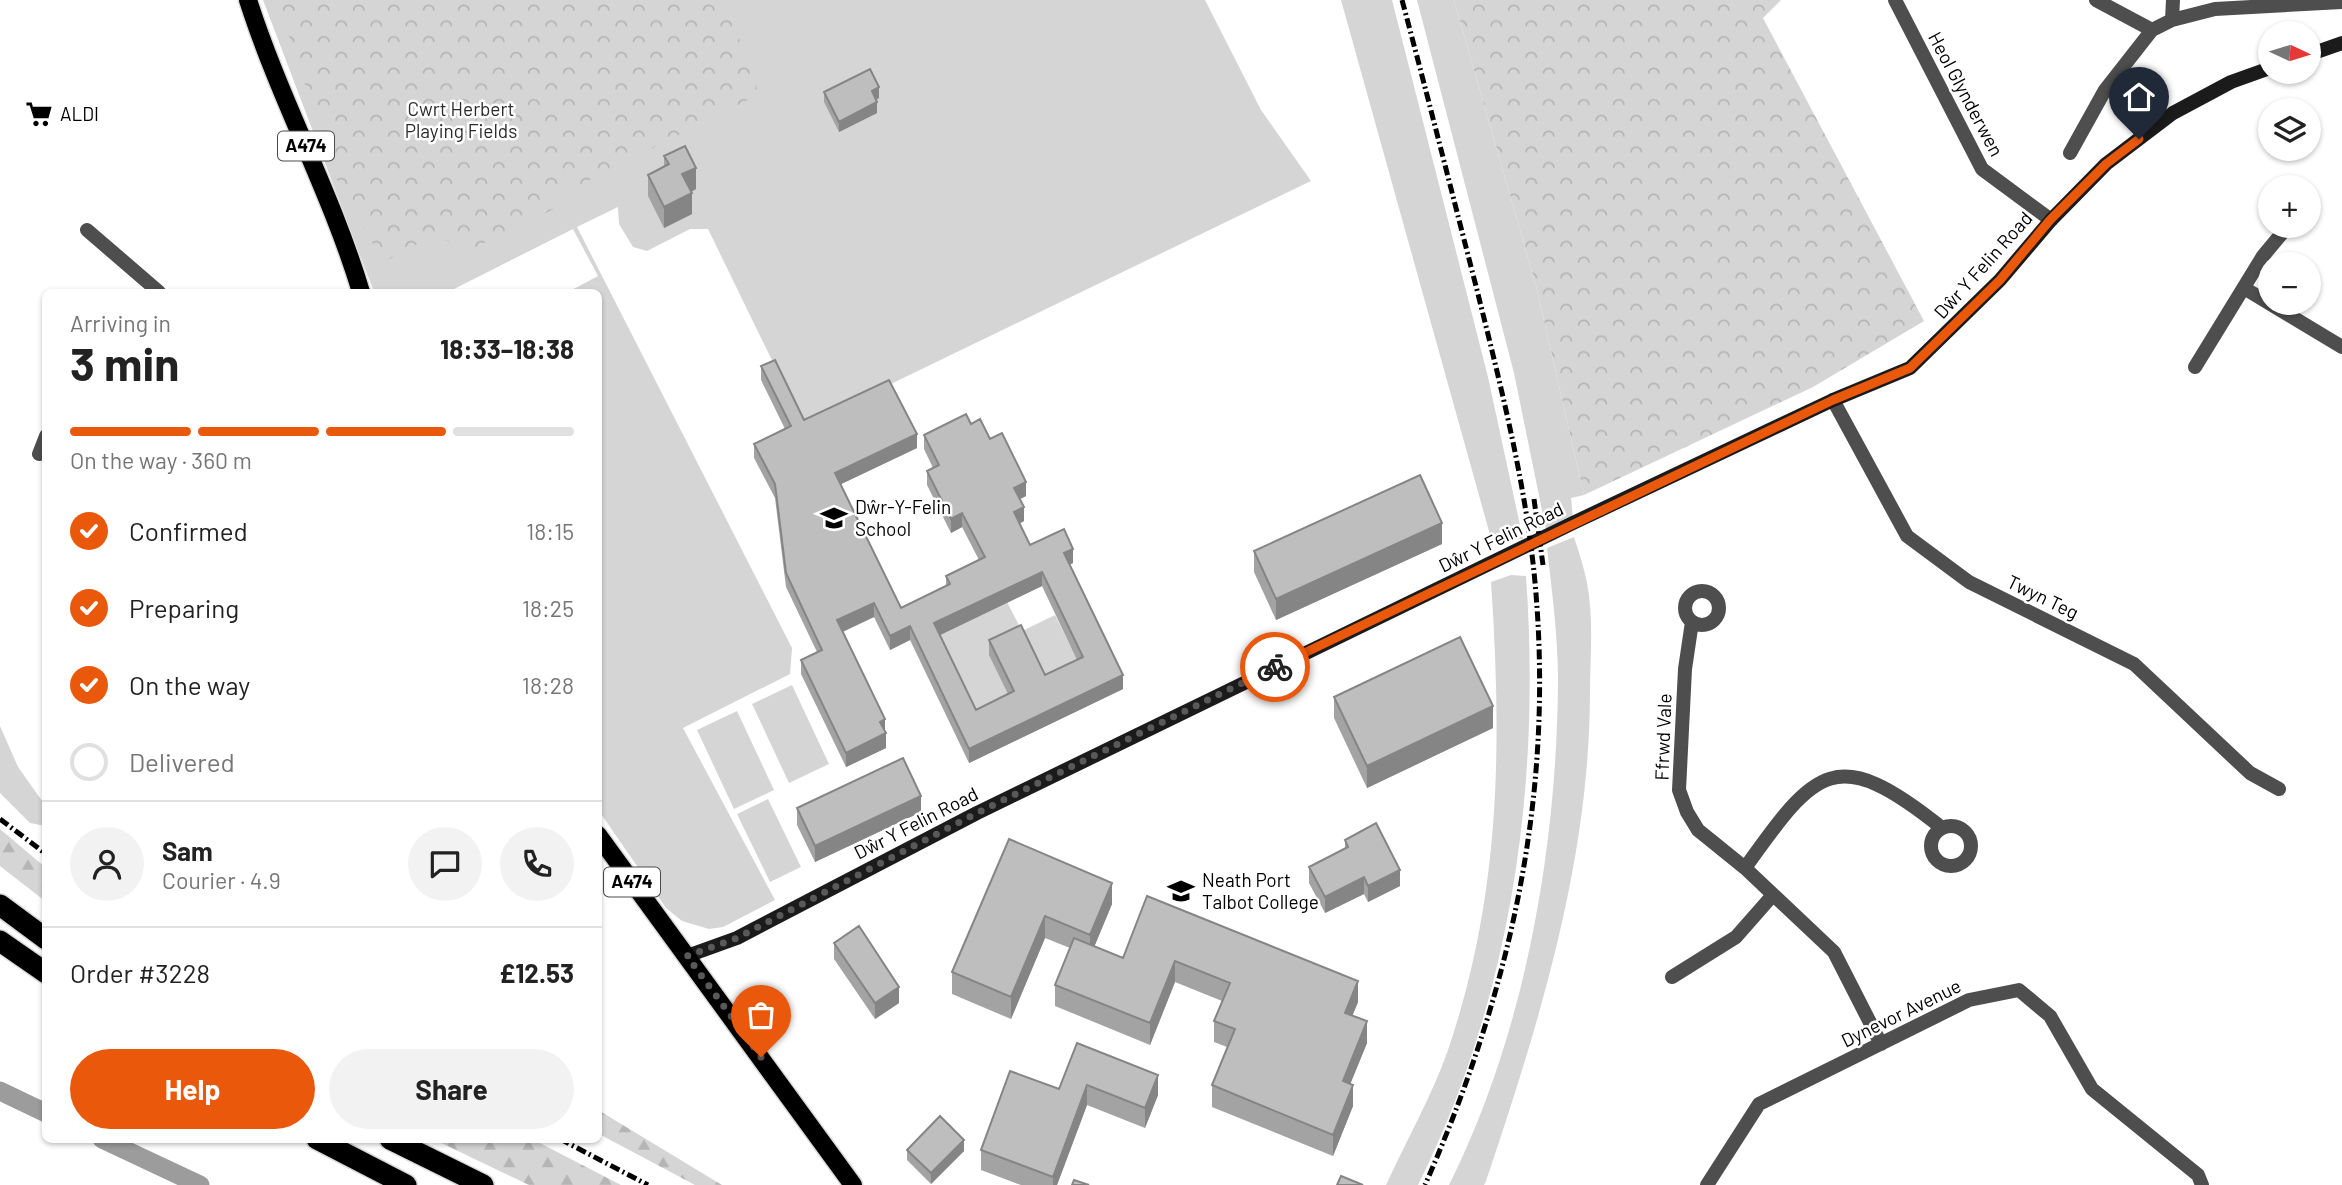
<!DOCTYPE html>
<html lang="en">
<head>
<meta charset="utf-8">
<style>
	body { margin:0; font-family:Barlow,sans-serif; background:#f2f2f2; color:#222; height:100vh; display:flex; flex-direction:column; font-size:26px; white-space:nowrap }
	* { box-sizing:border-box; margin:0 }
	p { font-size:23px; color:#767676 }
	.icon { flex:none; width:38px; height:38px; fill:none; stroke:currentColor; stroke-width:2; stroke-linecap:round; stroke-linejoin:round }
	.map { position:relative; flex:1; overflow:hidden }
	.side { position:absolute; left:42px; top:289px; width:560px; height:854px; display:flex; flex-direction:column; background:#fff; border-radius:10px; box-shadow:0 2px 5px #0004 }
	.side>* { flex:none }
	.needle { width:46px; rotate:94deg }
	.tools { position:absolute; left:2258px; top:21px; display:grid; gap:14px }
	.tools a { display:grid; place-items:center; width:63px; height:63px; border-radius:50%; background:#fff; box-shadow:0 2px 5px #0004; font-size:35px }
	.pin { position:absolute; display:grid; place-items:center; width:60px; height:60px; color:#fff; margin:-72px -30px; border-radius:50% 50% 50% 0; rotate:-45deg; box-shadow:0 0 7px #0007 }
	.pin .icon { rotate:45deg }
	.courier { position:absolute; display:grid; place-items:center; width:70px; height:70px; margin:-35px; border:5px solid #ea580c; border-radius:50%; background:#fff; color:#222; box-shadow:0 2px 9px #0007 }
	.head em { font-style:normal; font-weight:700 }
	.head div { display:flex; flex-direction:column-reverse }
	.head { display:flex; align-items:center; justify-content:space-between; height:119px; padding:0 28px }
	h1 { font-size:46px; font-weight:700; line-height:52px }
	.bar { display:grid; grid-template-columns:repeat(4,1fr); gap:10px 7px; align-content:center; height:84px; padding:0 28px }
	.bar i { height:9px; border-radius:5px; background:#e0e0e0 }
	.bar .current { background:#ea580c }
	.bar p { grid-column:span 4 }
	.line { display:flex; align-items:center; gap:18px; padding:0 28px; border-top:2px solid #e0e0e0 }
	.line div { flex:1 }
	.round { display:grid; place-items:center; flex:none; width:74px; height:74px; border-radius:37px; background:#f2f2f2 }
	ol { padding:0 28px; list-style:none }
	li { display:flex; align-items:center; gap:21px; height:77px }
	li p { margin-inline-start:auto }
	li .icon { padding:7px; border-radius:50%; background:#ea580c; color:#fff; stroke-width:4 }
	li:last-child { color:#767676 }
	li i { width:38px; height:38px; border:4px solid #e0e0e0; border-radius:50% }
	.action { display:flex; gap:14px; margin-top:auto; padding:14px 28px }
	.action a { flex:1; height:80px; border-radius:42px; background:#ea580c; color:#fff; font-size:28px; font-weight:700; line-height:80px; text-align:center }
	.action a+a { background:#f2f2f2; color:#222 }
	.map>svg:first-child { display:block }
</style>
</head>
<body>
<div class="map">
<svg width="2342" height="1185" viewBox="0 0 2342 1185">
	<defs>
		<pattern id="forest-firs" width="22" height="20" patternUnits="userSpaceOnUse" patternTransform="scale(1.75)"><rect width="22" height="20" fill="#d5d5d5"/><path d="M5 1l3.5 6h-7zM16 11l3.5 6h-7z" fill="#b5b5b5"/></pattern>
		<pattern id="park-crowns" width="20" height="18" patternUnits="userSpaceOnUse" patternTransform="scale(1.75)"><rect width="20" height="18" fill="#d5d5d5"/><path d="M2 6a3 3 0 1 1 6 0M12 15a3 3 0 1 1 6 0" fill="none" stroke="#b5b5b5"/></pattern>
	</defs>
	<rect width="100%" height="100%" fill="#fff"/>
	<path fill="#d5d5d5" d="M 263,0 L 1205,0 L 1261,110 L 1311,181 L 804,426 L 708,229 L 690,229 L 647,251 L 633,247 L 619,224 L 618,207 L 577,227 L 792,648 L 790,674 L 683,728 L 775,900 L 723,927 L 709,929 L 682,921 L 666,908 L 599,811 L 598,292 L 568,292 L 598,276 L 573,229 L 448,292 L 374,292 Z
		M 1341,0 L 1392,0 L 1488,377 L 1523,539 L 1492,542 Z
		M 1417,0 L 1454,0 L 1536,286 L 1584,495 L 1571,498 L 1573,519 L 1546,530 L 1514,373 Z
		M 1574,537 C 1579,552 1584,568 1587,583 C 1594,619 1590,658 1590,695 C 1589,864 1539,1023 1486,1181 L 1484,1185 L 1449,1185 C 1525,1033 1557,849 1558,680 C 1558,636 1552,592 1547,548 Z
		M 1511,575 L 1526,576 C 1541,785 1512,996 1418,1185 L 1386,1185 C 1406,1141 1432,1096 1448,1050 C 1501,894 1502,744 1491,582 Z
		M 1007,602 L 1022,631 L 1055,615 L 1083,671 L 976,724 L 934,638 Z
		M 792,685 L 829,764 L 789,783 L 752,704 Z
		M 737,711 L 774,790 L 734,809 L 697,730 Z
		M 0,726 L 18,767 L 45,805 L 45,826 L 30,823 L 0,793 Z
		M 768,799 L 801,867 L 770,882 L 737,814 Z"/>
	<path fill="url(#forest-firs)" d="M 0,829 L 45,867 L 45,901 L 0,866 Z
		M 598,1110 L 722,1185 L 695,1185 L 599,1134 Z
		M 433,1139 L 532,1139 L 621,1185 L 529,1185 Z"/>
	<path fill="url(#park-crowns)" d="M 277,0 L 723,0 L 757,82 L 756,96 L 550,200 L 554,209 L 474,248 L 431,237 L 383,262 L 335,176 Z
		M 1454,0 L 1781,0 L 1763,18 L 1924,321 L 1813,387 L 1584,495 L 1536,286 Z"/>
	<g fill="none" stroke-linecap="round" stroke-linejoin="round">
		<path stroke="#9c9c9c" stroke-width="19" d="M 0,1091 L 46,1113
			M 102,1139 L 200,1185"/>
		<g stroke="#dbdbdb" stroke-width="21">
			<path id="primary" d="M 248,0 C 280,100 331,192 361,292
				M 598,835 L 853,1185"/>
		</g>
		<g stroke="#dbdbdb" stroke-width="24">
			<path id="highway" d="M 0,905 L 46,939
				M 0,941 L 46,973
				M 317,1139 L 406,1185
				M 390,1139 L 483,1185"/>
		</g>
		<path stroke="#4e4e4e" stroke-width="14" d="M 1895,0 L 1982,169 L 2051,220
			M 2096,0 L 2152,30
			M 2172,20 L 2173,0
			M 2070,153 L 2105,90 L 2152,30 L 2172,20 L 2215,9 L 2342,2
			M 87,230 L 159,292
			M 2244,288 L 2342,347
			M 2195,367 L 2263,256 L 2288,226
			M 1833,400 L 1907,536 L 1969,582 L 2134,664 L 2250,773 L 2279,789
			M 39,454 L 46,436
			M1685 608a17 17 0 1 1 34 0a17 17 0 1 1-34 0Z
			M 1692,622 L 1685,669 L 1679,790 L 1687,812 L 1698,830 L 1745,868 L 1834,952 L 1881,1044
			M1931 846a20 20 0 1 1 40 0a20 20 0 1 1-40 0Z
			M 1745,868 C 1816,768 1836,743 1942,828
			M 1672,977 L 1736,937 L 1772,896
			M 1707,1185 L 1759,1104 L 1969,1000 L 2019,990 L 2050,1016 L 2092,1089 L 2198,1175 L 2202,1185"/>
		<path stroke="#1b1b1b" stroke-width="14" d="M 2308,55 L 2342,43
			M 687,956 L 737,938 L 977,813 L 1573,523 L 1833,400 L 1910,368 L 2000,280 L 2051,220 L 2106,164 L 2173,113 L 2231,82 L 2270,68"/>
		<use href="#primary" stroke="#000" stroke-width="18"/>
		<use href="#highway" stroke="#000" stroke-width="21"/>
		<path stroke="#000" stroke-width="5" stroke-dasharray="10 3.5 2 3.5" stroke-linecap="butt" d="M 1402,0 C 1428,97 1452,193 1477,290 C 1500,383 1524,476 1534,572 C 1556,789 1512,987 1425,1185
			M 1534,499 L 1543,565
			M 0,819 L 46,854
			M 560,1139 L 648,1185"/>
	</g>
	<path fill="#a3a3a3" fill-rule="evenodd" d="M 824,92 L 879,98 L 876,100 L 877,113 L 839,132 L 824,102 Z
		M 664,156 L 696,189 L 691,192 L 692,214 L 664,228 L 648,196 L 648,175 L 664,166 Z
		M 761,366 L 804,420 L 917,448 L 841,484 L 901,608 L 946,586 L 946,576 L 979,560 L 962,527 L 951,533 L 927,485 L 927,471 L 933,468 L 924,449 L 924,435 L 971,424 L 990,439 L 1026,496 L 1020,499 L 1024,521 L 1019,524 L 1030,545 L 1073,563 L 1069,565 L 1123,689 L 969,763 L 910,640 L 890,650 L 874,617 L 843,632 L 885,732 L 886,748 L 846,767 L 801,674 L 801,660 L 817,652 L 786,587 L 775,498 L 754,458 L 754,444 L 785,429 L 761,380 ZM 1042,586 L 1077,660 L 1045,675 L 989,640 L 989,655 L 1008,694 L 976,710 L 940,635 Z
		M 1442,544 L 1276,620 L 1254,572 L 1254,551 Z
		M 1334,697 L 1493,728 L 1367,788 L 1334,718 Z
		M 797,808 L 921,812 L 815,862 L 797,825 Z
		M 1009,839 L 1112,904 L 1094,947 L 1123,958 L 1147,896 L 1358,1002 L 1352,1016 L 1367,1043 L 1350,1084 L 1353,1106 L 1333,1156 L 1212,1107 L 1212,1085 L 1227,1047 L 1214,1042 L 1214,1021 L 1222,1001 L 1175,982 L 1150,1045 L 1055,1006 L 1055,985 L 1070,948 L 1045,938 L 1011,1019 L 952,994 L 952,972 Z
		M 1345,840 L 1400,886 L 1368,902 L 1364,894 L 1325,913 L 1309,883 L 1309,867 L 1345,849 Z
		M 834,943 L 899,1003 L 875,1019 L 834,959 Z
		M 1077,1043 L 1158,1095 L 1145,1128 L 1087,1105 L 1057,1185 L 1021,1185 L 981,1170 L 981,1150 L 1059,1089 Z
		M 907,1150 L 964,1151 L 931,1184 L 907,1160 Z"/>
	<path fill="#858585" d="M 879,87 L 879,98 L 872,102 L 872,91 Z
		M 877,102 L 877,113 L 839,132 L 839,122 Z
		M 696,168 L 696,189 L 682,196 L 682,174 Z
		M 692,193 L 692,214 L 664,228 L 664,207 Z
		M 917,434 L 917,448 L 835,487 L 835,473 Z
		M 1026,482 L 1026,496 L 1014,502 L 1014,488 Z
		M 1024,507 L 1024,521 L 1014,526 L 1014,512 Z
		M 962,513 L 962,527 L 951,533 L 951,519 Z
		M 1442,523 L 1442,544 L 1276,620 L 1276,599 Z
		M 1073,549 L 1073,563 L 1064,567 L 1064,553 Z
		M 1042,572 L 1042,586 L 934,638 L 934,623 Z
		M 874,603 L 874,617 L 837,634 L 837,620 Z
		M 910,626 L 910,640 L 890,650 L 890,636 Z
		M 1123,675 L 1123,689 L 969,763 L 969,749 Z
		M 1493,706 L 1493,728 L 1367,788 L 1367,766 Z
		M 885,719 L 885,733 L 880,722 Z
		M 886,733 L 886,748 L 846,767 L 846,753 Z
		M 921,796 L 921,812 L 815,862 L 815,846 Z
		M 1400,870 L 1400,886 L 1368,902 L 1368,886 Z
		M 1364,877 L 1364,894 L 1325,913 L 1325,897 Z
		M 1112,883 L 1112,904 L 1090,957 L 1090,935 Z
		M 1045,916 L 1045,938 L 1011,1019 L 1011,997 Z
		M 1175,961 L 1175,982 L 1150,1045 L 1150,1023 Z
		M 1358,981 L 1358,1002 L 1345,1034 L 1345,1013 Z
		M 899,987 L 899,1003 L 875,1019 L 875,1003 Z
		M 1367,1021 L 1367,1043 L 1343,1102 L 1343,1081 Z
		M 1158,1075 L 1158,1095 L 1145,1128 L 1145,1108 Z
		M 1087,1085 L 1087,1105 L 1057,1185 L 1053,1185 L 1053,1177 Z
		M 1353,1085 L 1353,1106 L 1333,1156 L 1333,1135 Z
		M 964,1140 L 964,1151 L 931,1184 L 931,1173 Z"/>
	<path fill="#bebebe" stroke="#858585" stroke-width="2" fill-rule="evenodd" d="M 870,69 L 879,87 L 872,91 L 877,102 L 839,122 L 824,92 Z
		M 685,146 L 696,168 L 682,174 L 692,193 L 664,207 L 648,175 L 669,164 L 664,156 Z
		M 775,360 L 804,420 L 889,380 L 917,434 L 835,473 L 901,608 L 950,584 L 946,576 L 985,557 L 962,513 L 951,519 L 927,471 L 939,465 L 924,435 L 966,414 L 971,424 L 980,419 L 990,439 L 1002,433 L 1026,482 L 1014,488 L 1024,507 L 1014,512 L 1030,545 L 1064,529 L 1073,549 L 1064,553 L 1123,675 L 969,749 L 910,626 L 890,636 L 874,603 L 837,620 L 885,719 L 880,722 L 886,733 L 846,753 L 801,660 L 822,650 L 786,573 L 775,484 L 754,444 L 791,426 L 761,366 ZM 1042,572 L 1083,657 L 1045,675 L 1021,625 L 989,640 L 1014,691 L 976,710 L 934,623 Z
		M 1420,475 L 1442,523 L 1276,599 L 1254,551 Z
		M 1460,637 L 1493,706 L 1367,766 L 1334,697 Z
		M 903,758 L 921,796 L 815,846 L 797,808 Z
		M 1376,823 L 1400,870 L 1368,886 L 1364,877 L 1325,897 L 1309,867 L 1348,847 L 1345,840 Z
		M 1009,839 L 1112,883 L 1090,935 L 1045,916 L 1011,997 L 952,972 Z
		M 1147,896 L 1358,981 L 1345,1013 L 1367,1021 L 1343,1081 L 1353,1085 L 1333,1135 L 1212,1085 L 1235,1029 L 1214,1021 L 1230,983 L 1175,961 L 1150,1023 L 1055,985 L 1074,938 L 1123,958 Z
		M 859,926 L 899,987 L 875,1003 L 834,943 Z
		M 1077,1043 L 1158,1075 L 1145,1108 L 1087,1085 L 1053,1177 L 981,1150 L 1010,1071 L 1059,1089 Z
		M 940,1116 L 964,1140 L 931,1173 L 907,1150 Z
		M 1341,1176 L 1363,1185 L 1337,1185 Z
		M 1074,1180 L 1089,1185 L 1072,1185 Z"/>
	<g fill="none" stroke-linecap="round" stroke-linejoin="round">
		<path stroke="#595959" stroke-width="7" stroke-dasharray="0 12.6" d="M 761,1057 L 687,956 L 737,938 L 977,813 L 1275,667"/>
		<path stroke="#ea580c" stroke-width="9" d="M 1275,667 L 1833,400 L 1910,368 L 2000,280 L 2050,220 L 2106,164 L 2139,139"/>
	</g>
	<defs>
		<g id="supermarket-bare" transform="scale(2.1)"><path d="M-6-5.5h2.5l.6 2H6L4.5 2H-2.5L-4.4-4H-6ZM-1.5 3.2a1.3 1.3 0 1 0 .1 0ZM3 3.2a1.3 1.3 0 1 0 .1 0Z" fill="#000" stroke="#fff" stroke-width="2.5" paint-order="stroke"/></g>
		<g id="school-bare" transform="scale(2.1)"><path d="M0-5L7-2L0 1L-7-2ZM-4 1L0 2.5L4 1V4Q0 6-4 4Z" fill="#000" stroke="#fff" stroke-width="2.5" paint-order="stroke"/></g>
		<g id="university-bare" transform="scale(2.1)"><path d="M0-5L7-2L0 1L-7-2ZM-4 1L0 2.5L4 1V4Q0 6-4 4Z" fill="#000" stroke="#fff" stroke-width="2.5" paint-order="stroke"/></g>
	</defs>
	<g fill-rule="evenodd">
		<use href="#supermarket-bare" x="39" y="114"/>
		<use href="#school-bare" x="834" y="518"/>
		<use href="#university-bare" x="1181" y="891"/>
	</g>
	<g text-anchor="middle" stroke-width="5" stroke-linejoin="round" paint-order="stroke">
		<g fill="#fff" stroke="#4c4c4c" stroke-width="2">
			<rect x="278" y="131.5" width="56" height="29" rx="5"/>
			<rect x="604" y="867.5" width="56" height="29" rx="5"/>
		</g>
		<g font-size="18" font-weight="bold" fill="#000">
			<text x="306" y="152">A474</text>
			<text x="632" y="888">A474</text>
		</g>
		<g font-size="19" fill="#000" stroke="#fff">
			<text transform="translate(1966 94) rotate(62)" y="7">Heol Glynderwen</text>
			<text transform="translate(1983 265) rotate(-48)" y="7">Dŵr Y Felin Road</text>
			<text transform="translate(1501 537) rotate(-26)" y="7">Dŵr Y Felin Road</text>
			<text transform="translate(2043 597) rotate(26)" y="7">Twyn Teg</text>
			<text transform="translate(1663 737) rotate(-88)" y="7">Ffrwd Vale</text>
			<text transform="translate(916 823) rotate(-27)" y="7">Dŵr Y Felin Road</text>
			<text transform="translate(1901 1013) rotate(-26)" y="7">Dynevor Avenue</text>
		</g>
		<g font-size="19" fill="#2c2c2c" stroke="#fff">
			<text x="461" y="116">Cwrt Herbert<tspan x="461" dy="22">Playing Fields</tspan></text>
		</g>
		<g font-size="19" fill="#000" stroke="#fff" text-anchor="start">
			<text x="60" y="121">ALDI</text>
			<text x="855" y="514">Dŵr-Y-Felin<tspan x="855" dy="22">School</tspan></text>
			<text x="1202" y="887">Neath Port<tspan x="1202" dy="22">Talbot College</tspan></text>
		</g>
	</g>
</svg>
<div class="tools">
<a><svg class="needle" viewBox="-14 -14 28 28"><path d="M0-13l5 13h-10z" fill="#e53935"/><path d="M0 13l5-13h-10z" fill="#767676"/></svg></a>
<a><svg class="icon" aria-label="layers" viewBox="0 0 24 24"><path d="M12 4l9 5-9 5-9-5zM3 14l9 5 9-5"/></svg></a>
<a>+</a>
<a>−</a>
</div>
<div class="pin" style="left:761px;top:1057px;background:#ea580c"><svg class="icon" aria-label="bag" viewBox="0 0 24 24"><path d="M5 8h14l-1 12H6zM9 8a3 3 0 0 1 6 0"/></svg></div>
<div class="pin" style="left:2139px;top:139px;background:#1f2937"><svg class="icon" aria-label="home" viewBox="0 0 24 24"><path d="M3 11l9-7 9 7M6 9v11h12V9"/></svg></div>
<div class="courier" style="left:1275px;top:667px"><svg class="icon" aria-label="bike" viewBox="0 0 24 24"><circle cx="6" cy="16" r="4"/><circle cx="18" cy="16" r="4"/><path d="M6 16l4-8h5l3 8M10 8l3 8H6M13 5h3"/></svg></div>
<section class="side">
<div class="head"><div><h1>3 min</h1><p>Arriving in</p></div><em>18:33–18:38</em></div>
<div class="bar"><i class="current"></i><i class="current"></i><i class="current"></i><i></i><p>On the way · 360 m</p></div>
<ol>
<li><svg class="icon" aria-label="check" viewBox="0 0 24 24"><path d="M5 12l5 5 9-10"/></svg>Confirmed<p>18:15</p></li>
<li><svg class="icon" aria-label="check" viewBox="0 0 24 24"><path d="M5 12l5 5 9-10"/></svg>Preparing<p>18:25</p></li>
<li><svg class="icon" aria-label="check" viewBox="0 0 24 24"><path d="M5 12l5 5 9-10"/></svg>On the way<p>18:28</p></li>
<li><i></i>Delivered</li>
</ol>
<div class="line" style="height:126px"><a class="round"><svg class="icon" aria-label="person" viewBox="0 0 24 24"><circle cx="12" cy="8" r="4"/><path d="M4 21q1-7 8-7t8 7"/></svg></a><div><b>Sam</b><p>Courier · 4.9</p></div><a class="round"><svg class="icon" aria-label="chat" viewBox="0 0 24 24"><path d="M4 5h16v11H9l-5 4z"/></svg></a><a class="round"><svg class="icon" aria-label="phone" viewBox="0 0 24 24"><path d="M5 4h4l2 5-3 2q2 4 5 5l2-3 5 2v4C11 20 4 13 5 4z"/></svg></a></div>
<div class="line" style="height:91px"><div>Order #3228</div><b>£12.53</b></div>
<div class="action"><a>Help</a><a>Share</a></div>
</section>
</div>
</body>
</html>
